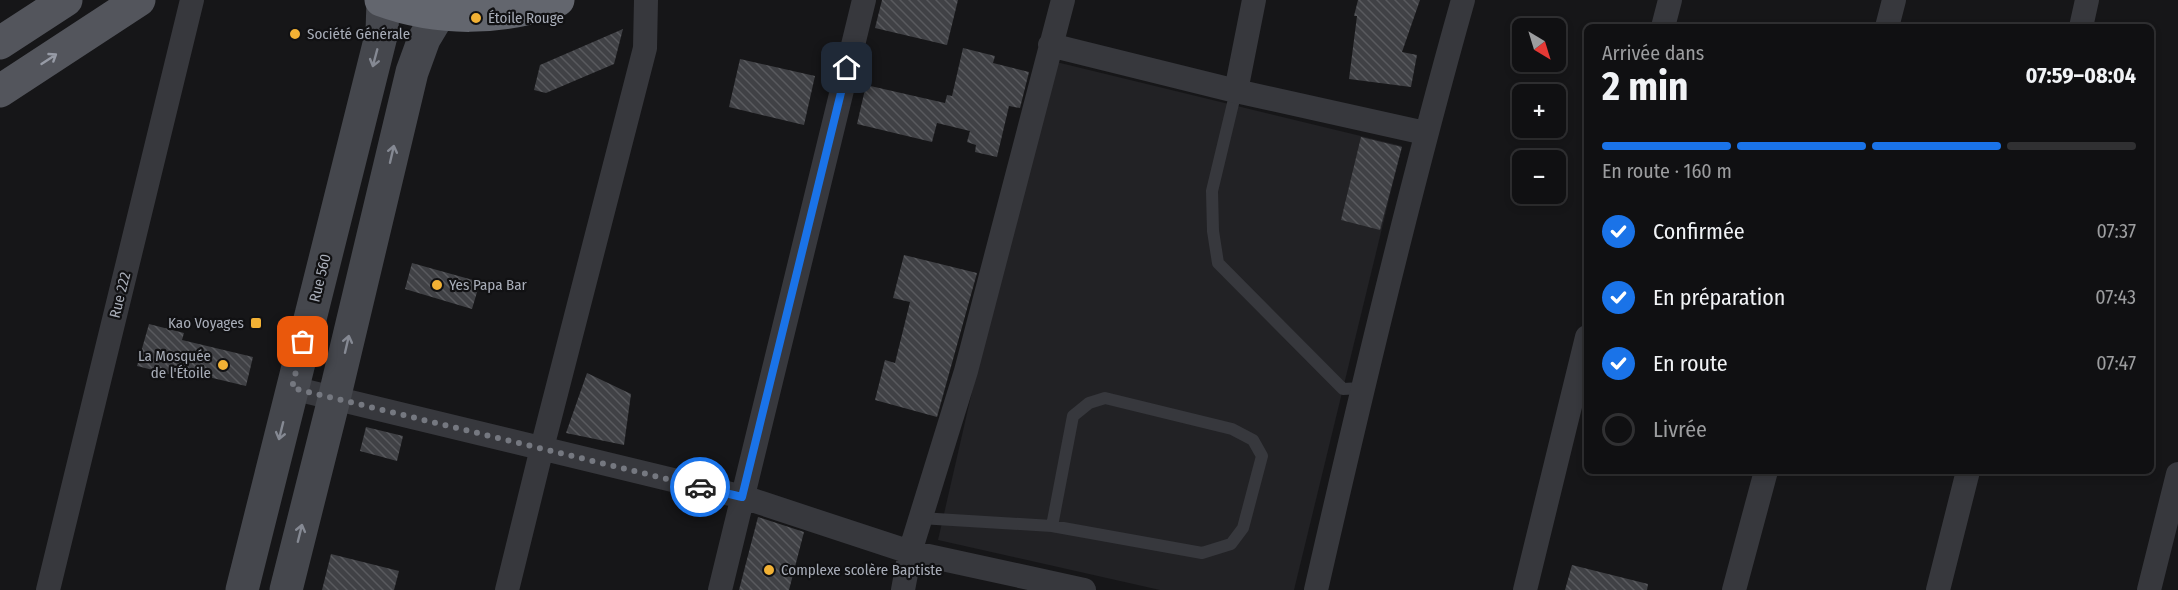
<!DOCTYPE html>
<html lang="fr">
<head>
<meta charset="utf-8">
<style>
	body { margin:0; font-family:"Fira Sans Condensed",sans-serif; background:#19191b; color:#f1f3f6; height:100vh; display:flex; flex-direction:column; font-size:22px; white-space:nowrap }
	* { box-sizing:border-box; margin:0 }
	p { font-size:20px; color:#9c9d9f }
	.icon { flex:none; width:33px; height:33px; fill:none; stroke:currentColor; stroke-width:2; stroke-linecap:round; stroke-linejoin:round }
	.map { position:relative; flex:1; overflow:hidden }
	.sheet { position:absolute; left:1584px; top:24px; width:570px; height:450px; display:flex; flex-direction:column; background:#101012; border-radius:9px; box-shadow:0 3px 9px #0003,0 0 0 2px #303032 }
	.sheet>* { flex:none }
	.needle { width:39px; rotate:142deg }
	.fabs { position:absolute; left:1512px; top:18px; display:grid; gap:12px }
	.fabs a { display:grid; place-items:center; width:54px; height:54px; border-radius:9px; background:#101012; box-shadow:0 3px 9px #0003,0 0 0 2px #303032; font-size:30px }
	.pin { position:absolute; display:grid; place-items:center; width:51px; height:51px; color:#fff; margin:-26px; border-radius:12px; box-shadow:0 3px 9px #0006 }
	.courier { position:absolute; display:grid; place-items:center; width:60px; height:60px; margin:-30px; border:4px solid #1a73e8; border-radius:50%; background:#fff; color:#222; box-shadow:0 2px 8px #0007 }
	.overview em { font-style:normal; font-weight:700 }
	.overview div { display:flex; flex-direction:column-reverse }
	.overview { display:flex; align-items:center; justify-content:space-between; height:102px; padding:0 18px }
	h1 { font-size:39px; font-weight:700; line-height:45px }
	.bar { display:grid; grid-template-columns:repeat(4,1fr); gap:9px 6px; align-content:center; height:72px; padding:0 18px }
	.bar i { height:8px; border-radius:4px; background:#303032 }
	.bar .selected { background:#1a73e8 }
	.bar p { grid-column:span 4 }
	ol { padding:0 18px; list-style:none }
	li { display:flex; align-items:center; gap:18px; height:66px }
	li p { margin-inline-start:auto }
	li .icon { padding:6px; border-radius:50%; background:#1a73e8; color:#fff; stroke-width:4 }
	li:last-child { color:#9c9d9f }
	li i { width:33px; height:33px; border:3px solid #303032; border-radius:50% }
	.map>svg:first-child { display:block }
</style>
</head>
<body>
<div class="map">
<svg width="2178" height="590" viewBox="0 0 2178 590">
	<defs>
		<pattern id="building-back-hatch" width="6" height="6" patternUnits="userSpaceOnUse" patternTransform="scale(1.5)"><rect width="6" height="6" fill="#404145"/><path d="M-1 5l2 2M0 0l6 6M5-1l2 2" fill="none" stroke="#595a5e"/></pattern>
	</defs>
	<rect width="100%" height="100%" fill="#161618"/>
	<path fill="#222225" d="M 1048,60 L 1402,146 L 1294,590 L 1160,590 L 938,540 Z"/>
	<path fill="url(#building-back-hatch)" d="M 882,0 L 958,0 L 947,45 L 875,28 Z
		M 1358,0 L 1420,0 L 1402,52 L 1417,55 L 1411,87 L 1349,79 L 1357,16 L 1354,16 Z
		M 623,29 L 614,64 L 546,93 L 534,90 L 540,65 Z
		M 963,48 L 995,56 L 993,63 L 1029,72 L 1020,108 L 1009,106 L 997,157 L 975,152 L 976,145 L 967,142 L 970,131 L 937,123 L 932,142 L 857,124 L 866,85 L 945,103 L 947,95 L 952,96 Z
		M 740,59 L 815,76 L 804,125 L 729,107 Z
		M 1361,137 L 1402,147 L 1380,230 L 1341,220 Z
		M 904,255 L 977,273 L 937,417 L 875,400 L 885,360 L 895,363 L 910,302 L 893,298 Z
		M 412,263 L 480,282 L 472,309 L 405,289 Z
		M 149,324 L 184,333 L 182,340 L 253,357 L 246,386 L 175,369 L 173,375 L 137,366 Z
		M 587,373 L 631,394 L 624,445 L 566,433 Z
		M 366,427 L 403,436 L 397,461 L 360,451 Z
		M 758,517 L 804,532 L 789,590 L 739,590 Z
		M 331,554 L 399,571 L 394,590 L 322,590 Z
		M 1572,565 L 1648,584 L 1647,590 L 1565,590 Z"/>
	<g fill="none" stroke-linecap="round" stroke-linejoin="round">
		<path stroke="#37383d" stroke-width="12" d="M 1236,91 L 1212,191 L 1213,231 L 1218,263 L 1343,389 L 1362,388
			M 920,518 L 1052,526 L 1202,553 L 1231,544 L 1243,528 L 1262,456 L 1253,440 L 1232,429 L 1105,398 L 1089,403 L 1073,416 L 1052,526"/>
		<path stroke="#37383d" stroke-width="24" d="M 1663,27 L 1670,0
			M 1887,27 L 1894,0
			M 2081,27 L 2087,0
			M 1050,45 L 1236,91 L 1425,133
			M 1236,91 L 1254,0
			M 292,388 L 743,497 L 910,552 L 1084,590
			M 48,590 L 192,0
			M 507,590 L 542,448 L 645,48 L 646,0
			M 720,590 L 864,0
			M 903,590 L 910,552 L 966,371 L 1063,0
			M 1316,590 C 1361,392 1408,195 1463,0
			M 1525,590 L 1587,337
			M 1734,590 L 1766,471
			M 1938,590 L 1968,471
			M 2149,590 L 2178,474"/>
		<path stroke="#45474d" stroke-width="33" d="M 242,590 L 382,32 L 383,1
			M 286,590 L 334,399 L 412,72 L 424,39 L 439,14"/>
		<path stroke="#53555c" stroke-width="33" d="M 0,43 L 66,0
			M 0,91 L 139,0"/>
		<path stroke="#63666e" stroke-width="33" d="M 381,0 C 439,21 500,20 558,0"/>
	</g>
	<defs><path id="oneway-shaft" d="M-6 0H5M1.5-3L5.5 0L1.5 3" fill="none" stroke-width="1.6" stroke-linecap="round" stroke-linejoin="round" transform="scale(1.5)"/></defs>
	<g stroke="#858993">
		<use href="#oneway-shaft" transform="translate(375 58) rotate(105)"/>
		<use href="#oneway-shaft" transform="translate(392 154) rotate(-77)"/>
		<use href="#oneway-shaft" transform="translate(347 344) rotate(-77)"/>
		<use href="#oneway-shaft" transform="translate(281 431) rotate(104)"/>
		<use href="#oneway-shaft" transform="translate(300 533) rotate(-76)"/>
	</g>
	<use stroke="#979ba6" href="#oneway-shaft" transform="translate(49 59) rotate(-33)"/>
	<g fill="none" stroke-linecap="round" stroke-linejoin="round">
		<path stroke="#757880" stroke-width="6" stroke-dasharray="0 10.8" d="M 303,342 L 292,388 L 700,487"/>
		<path stroke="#1a73e8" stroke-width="8" d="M 700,487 L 742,497 L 847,68"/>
	</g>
	<g fill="#f2b134" stroke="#111113" stroke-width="2">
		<circle cx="476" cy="18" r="6"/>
		<circle cx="295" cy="34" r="6"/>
		<circle cx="437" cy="285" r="6"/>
		<rect x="250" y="317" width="12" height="12" rx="3"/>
		<circle cx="223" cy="365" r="6"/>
		<circle cx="769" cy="570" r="6"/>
	</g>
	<g text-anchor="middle" stroke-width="4.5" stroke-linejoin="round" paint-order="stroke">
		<g font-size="15" fill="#a8adb8" stroke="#111113" text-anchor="start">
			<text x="488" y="23">Étoile Rouge</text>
			<text x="307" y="39">Société Générale</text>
			<text x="449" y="290">Yes Papa Bar</text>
			<text x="244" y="328" text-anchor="end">Kao Voyages</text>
			<text x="211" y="361" text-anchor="end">La Mosquée<tspan x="211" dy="17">de l'Étoile</tspan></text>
			<text x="781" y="575">Complexe scolère Baptiste</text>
		</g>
		<g font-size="15" fill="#a8adb8" stroke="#111113">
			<text transform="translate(320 278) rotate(-76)" y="5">Rue 560</text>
			<text transform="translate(120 295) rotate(-76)" y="5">Rue 222</text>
		</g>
	</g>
</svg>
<div class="fabs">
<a><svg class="needle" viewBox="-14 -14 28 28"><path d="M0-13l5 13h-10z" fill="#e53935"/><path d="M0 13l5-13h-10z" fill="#9c9d9f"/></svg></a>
<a>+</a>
<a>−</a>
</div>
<div class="pin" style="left:303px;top:342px;background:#ea580c"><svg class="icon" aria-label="bag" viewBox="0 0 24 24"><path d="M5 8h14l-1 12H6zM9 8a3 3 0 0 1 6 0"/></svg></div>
<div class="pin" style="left:847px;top:68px;background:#1f2937"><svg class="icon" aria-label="home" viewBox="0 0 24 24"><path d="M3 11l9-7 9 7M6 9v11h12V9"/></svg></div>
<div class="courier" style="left:700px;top:487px"><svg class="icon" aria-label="car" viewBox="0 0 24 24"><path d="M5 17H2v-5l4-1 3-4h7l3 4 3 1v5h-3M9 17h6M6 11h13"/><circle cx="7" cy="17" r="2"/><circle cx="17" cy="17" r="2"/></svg></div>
<section class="sheet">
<div class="overview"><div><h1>2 min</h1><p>Arrivée dans</p></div><em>07:59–08:04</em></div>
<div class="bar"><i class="selected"></i><i class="selected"></i><i class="selected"></i><i></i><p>En route · 160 m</p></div>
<ol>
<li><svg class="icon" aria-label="check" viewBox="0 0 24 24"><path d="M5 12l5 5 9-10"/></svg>Confirmée<p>07:37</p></li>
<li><svg class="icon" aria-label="check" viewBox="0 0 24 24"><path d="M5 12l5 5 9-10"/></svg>En préparation<p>07:43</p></li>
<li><svg class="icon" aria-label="check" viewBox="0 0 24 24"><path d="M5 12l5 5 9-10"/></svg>En route<p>07:47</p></li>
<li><i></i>Livrée</li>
</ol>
</section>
</div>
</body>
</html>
